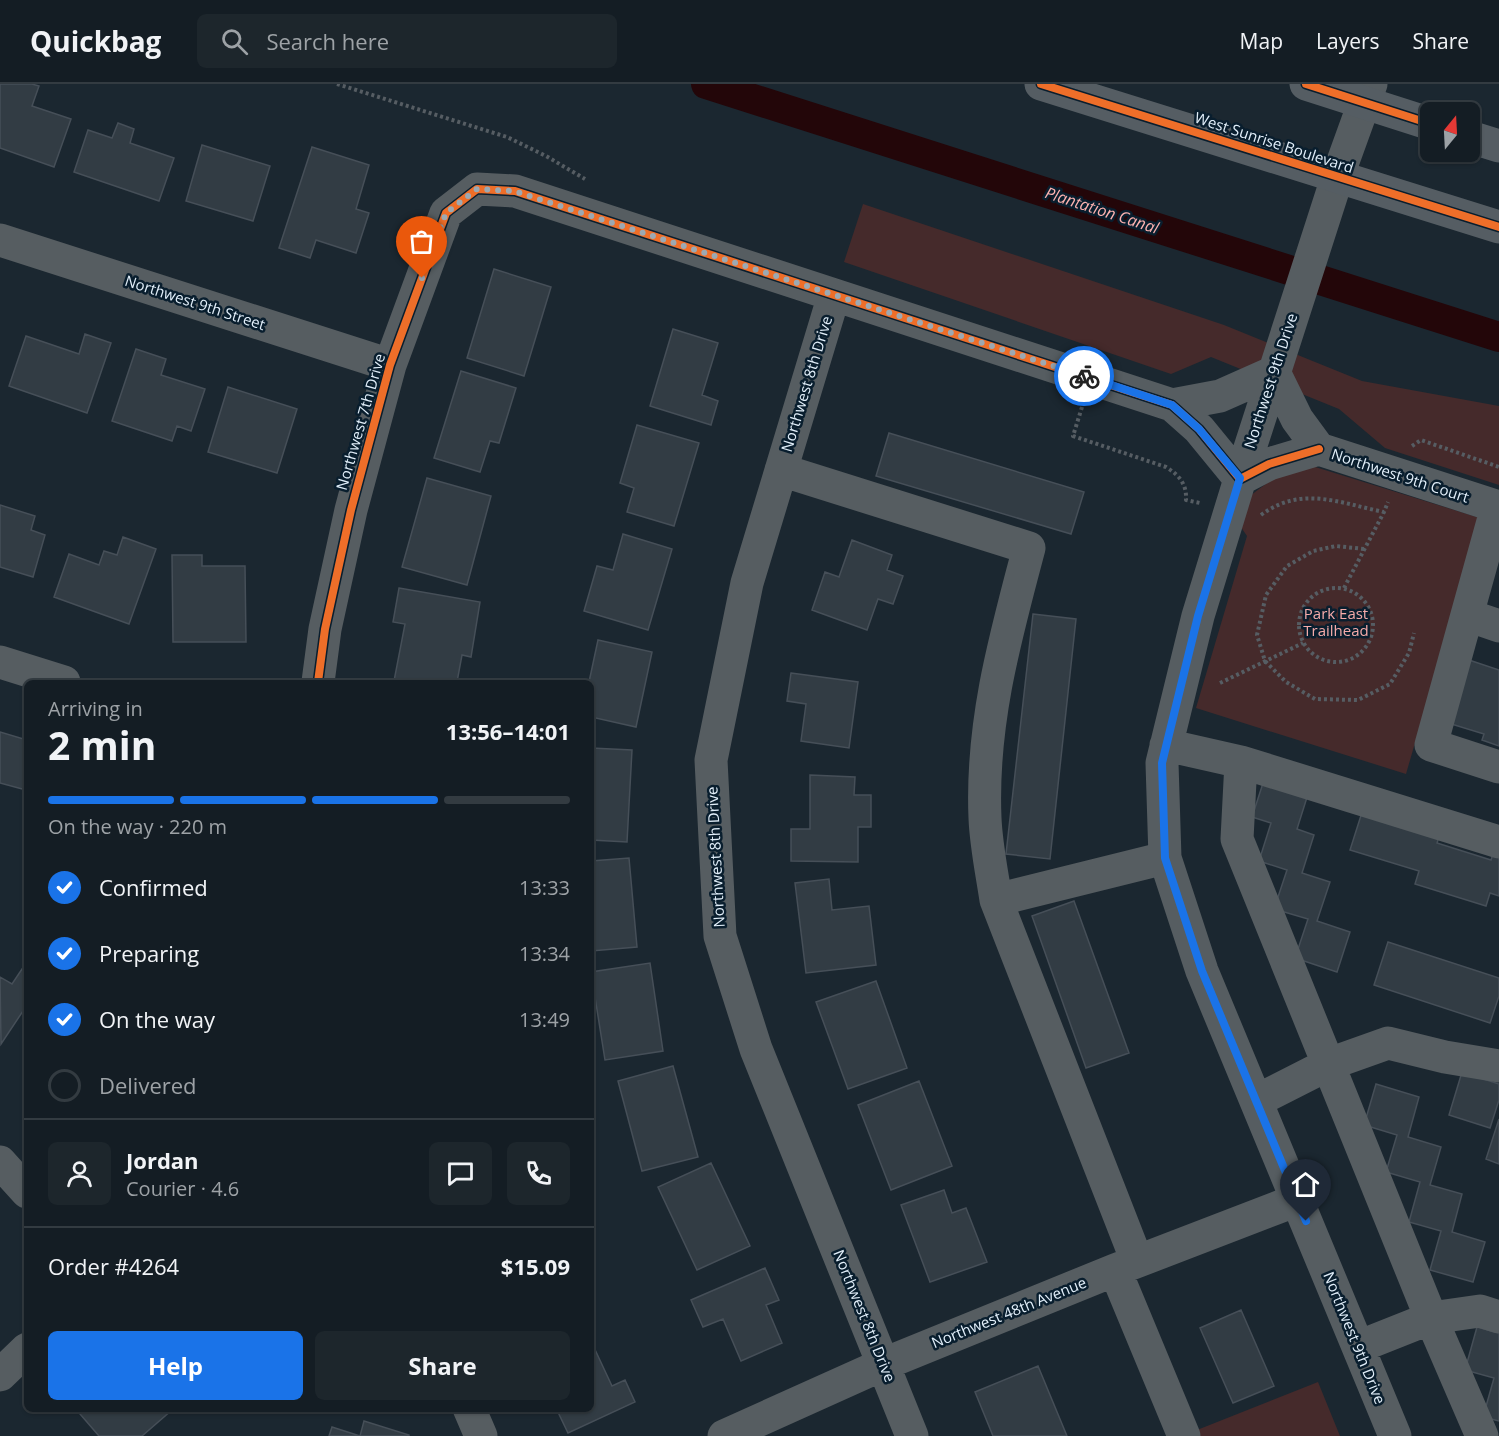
<!DOCTYPE html>
<html lang="en">
<head>
<meta charset="utf-8">
<style>
	body { margin:0; font-family:"Open Sans",sans-serif; background:#1d262c; color:#f1f3f6; height:100vh; display:flex; flex-direction:column; font-size:22px; white-space:nowrap }
	* { box-sizing:border-box; margin:0 }
	p { font-size:20px; color:#9da2a6 }
	.icon { flex:none; width:33px; height:33px; fill:none; stroke:currentColor; stroke-width:2; stroke-linecap:round; stroke-linejoin:round }
	.map { position:relative; flex:1; overflow:hidden }
	.drawer { position:absolute; left:24px; top:596px; width:570px; height:732px; display:flex; flex-direction:column; background:#141d24; border-radius:9px; box-shadow:0 2px 4px #0004,0 0 0 2px #333b41 }
	.drawer>* { flex:none }
	.needle { width:39px; rotate:18deg }
	.tools { position:absolute; left:1420px; top:18px; display:grid; gap:12px }
	.tools a { display:grid; place-items:center; width:60px; height:60px; border-radius:9px; background:#141d24; box-shadow:0 2px 4px #0004,0 0 0 2px #333b41; font-size:30px }
	.pin { position:absolute; display:grid; place-items:center; width:51px; height:51px; color:#fff; margin:-62px -26px; border-radius:50% 50% 50% 0; rotate:-45deg; box-shadow:0 0 6px #0007 }
	.pin .icon { rotate:45deg }
	.courier { position:absolute; display:grid; place-items:center; width:60px; height:60px; margin:-30px; border:4px solid #1a73e8; border-radius:50%; background:#fff; color:#222; box-shadow:0 2px 8px #0007 }
	.head em { font-style:normal; font-weight:700 }
	.head div { display:flex; flex-direction:column-reverse }
	.head { display:flex; align-items:center; justify-content:space-between; height:102px; padding:0 24px }
	h1 { font-size:39px; font-weight:700; line-height:45px }
	.bar { display:grid; grid-template-columns:repeat(4,1fr); gap:9px 6px; align-content:center; height:72px; padding:0 24px }
	.bar i { height:8px; border-radius:4px; background:#333b41 }
	.bar .active { background:#1a73e8 }
	.bar p { grid-column:span 4 }
	.line { display:flex; align-items:center; gap:15px; padding:0 24px; border-top:2px solid #333b41 }
	.line div { flex:1 }
	.round { display:grid; place-items:center; flex:none; width:63px; height:63px; border-radius:9px; background:#1d262c }
	ol { padding:0 24px; list-style:none }
	li { display:flex; align-items:center; gap:18px; height:66px }
	li p { margin-inline-start:auto }
	li .icon { padding:6px; border-radius:50%; background:#1a73e8; color:#fff; stroke-width:4 }
	li:last-child { color:#9da2a6 }
	li i { width:33px; height:33px; border:3px solid #333b41; border-radius:50% }
	.primary-button { display:flex; gap:12px; margin-top:auto; padding:12px 24px }
	.primary-button a { flex:1; height:69px; border-radius:9px; background:#1a73e8; color:#fff; font-size:24px; font-weight:700; line-height:69px; text-align:center }
	.primary-button a+a { background:#1d262c; color:#f1f3f6 }
	header { display:flex; align-items:center; gap:36px; box-sizing:border-box; height:84px; padding:0 30px; background:#141d24; border-bottom:2px solid #333b41 }
	header strong { font-size:28px }
	nav { display:flex; gap:33px; margin-inline-start:auto; font-size:21px }
	.search { width:420px; height:54px; background:#1d262c; display:flex; align-items:center; gap:15px; box-sizing:border-box; padding:0 21px; border-radius:9px; color:#9da2a6; font-size:22px }
	.map>svg:first-child { display:block }
</style>
</head>
<body>
<header>
<strong>Quickbag</strong>
<div class="search"><svg class="icon" aria-label="search" viewBox="0 0 24 24"><circle cx="10" cy="10" r="6"/><path d="M15 15l6 6"/></svg>Search here</div>
<nav><a>Map</a><a>Layers</a><a>Share</a></nav>
</header>
<div class="map">
<svg width="1499" height="1352" viewBox="0 0 1499 1352">
	<rect width="100%" height="100%" fill="#1b2730"/>
	<path fill="#452a2b" d="M 863,120 L 1224,241 L 1362,297 L 1499,322 L 1499,401 L 1385,364 L 1339,325 L 1211,273 L 1171,290 L 844,178 Z
		M 1312,382 L 1480,434 L 1406,690 L 1196,624 L 1247,452 L 1230,427 L 1279,390 Z
		M 1318,1298 L 1340,1352 L 1200,1352 L 1197,1346 Z"/>
	<g fill="none" stroke-linecap="round" stroke-linejoin="round">
		<path stroke="#230609" stroke-width="30" d="M 706,0 L 1499,253"/>
	</g>
	<path fill="#323c44" stroke="#464f58" stroke-width="1.5" d="M 0,0 L 32,0 L 39,2 L 32,22 L 71,35 L 54,83 L 0,64 Z
		M 118,39 L 134,45 L 130,59 L 174,74 L 159,117 L 74,88 L 88,46 L 112,54 Z
		M 202,61 L 270,82 L 253,137 L 186,117 Z
		M 312,63 L 369,81 L 356,125 L 369,129 L 356,169 L 316,156 L 310,174 L 279,164 Z
		M 494,185 L 551,203 L 524,292 L 467,274 Z
		M 673,245 L 718,259 L 702,311 L 718,317 L 711,341 L 650,322 Z
		M 85,250 L 111,259 L 87,329 L 9,302 L 26,252 L 79,270 Z
		M 136,265 L 166,275 L 161,291 L 205,305 L 191,347 L 177,342 L 172,357 L 112,337 Z
		M 461,287 L 516,304 L 499,359 L 490,357 L 480,388 L 434,374 Z
		M 228,303 L 297,325 L 277,389 L 208,368 Z
		M 637,341 L 699,359 L 674,442 L 627,428 L 634,404 L 620,399 Z
		M 889,349 L 1084,408 L 1071,450 L 876,392 Z
		M 427,394 L 491,412 L 467,501 L 402,483 Z
		M 0,421 L 35,432 L 31,446 L 45,451 L 33,493 L 0,483 Z
		M 623,450 L 672,465 L 648,546 L 584,527 L 597,482 L 613,486 Z
		M 123,453 L 156,465 L 129,540 L 54,513 L 69,470 L 99,481 L 104,467 L 117,471 Z
		M 852,456 L 892,471 L 887,486 L 903,492 L 893,520 L 878,515 L 867,546 L 812,526 L 825,488 L 839,493 Z
		M 172,471 L 202,471 L 202,482 L 245,482 L 246,558 L 173,558 Z
		M 399,504 L 480,518 L 471,573 L 462,571 L 457,598 L 394,597 L 405,540 L 393,538 Z
		M 1033,530 L 1076,535 L 1050,775 L 1006,770 Z
		M 598,556 L 652,568 L 636,643 L 591,633 L 591,598 L 589,598 Z
		M 1469,576 L 1499,586 L 1499,662 L 1482,656 L 1484,650 L 1448,639 Z
		M 791,589 L 858,598 L 849,664 L 801,657 L 806,620 L 787,617 Z
		M 0,648 L 27,656 L 26,706 L 0,699 Z
		M 591,664 L 632,666 L 627,758 L 591,756 Z
		M 810,691 L 855,693 L 854,711 L 871,711 L 871,743 L 858,743 L 858,778 L 791,777 L 791,745 L 810,745 Z
		M 1265,693 L 1309,707 L 1297,745 L 1314,751 L 1302,789 L 1330,798 L 1317,837 L 1350,848 L 1337,888 L 1295,874 L 1308,835 L 1274,825 L 1287,786 L 1259,777 L 1271,739 L 1252,733 Z
		M 1364,722 L 1441,746 L 1437,759 L 1491,776 L 1495,764 L 1499,765 L 1499,812 L 1490,809 L 1486,822 L 1415,800 L 1419,787 L 1350,766 Z
		M 629,774 L 637,863 L 591,867 L 591,777 Z
		M 829,795 L 832,826 L 869,822 L 876,881 L 806,889 L 795,799 Z
		M 1074,817 L 1129,969 L 1086,984 L 1032,832 Z
		M 1388,858 L 1499,894 L 1499,912 L 1490,939 L 1374,901 Z
		M 650,879 L 663,967 L 605,976 L 591,888 Z
		M 22,885 L 27,888 L 27,921 L 1,960 L 0,893 L 12,900 Z
		M 876,897 L 907,984 L 848,1005 L 816,918 Z
		M 673,982 L 698,1073 L 642,1087 L 618,997 Z
		M 1462,988 L 1499,1000 L 1499,1016 L 1490,1044 L 1449,1031 Z
		M 919,997 L 952,1082 L 891,1106 L 858,1021 Z
		M 1376,1000 L 1419,1013 L 1408,1053 L 1441,1063 L 1430,1101 L 1462,1110 L 1452,1148 L 1485,1158 L 1473,1198 L 1430,1186 L 1441,1147 L 1409,1138 L 1420,1098 L 1386,1088 L 1397,1051 L 1364,1041 Z
		M 1499,1035 L 1499,1080 L 1486,1075 Z
		M 711,1079 L 750,1162 L 697,1186 L 658,1103 Z
		M 944,1106 L 952,1129 L 966,1124 L 987,1178 L 930,1198 L 901,1121 Z
		M 765,1184 L 779,1216 L 766,1221 L 782,1259 L 741,1277 L 723,1235 L 703,1243 L 691,1216 Z
		M 1241,1226 L 1274,1302 L 1233,1319 L 1200,1244 Z
		M 1477,1243 L 1499,1249 L 1499,1337 L 1483,1333 L 1494,1294 L 1465,1286 Z
		M 591,1257 L 612,1302 L 625,1296 L 635,1318 L 568,1349 L 556,1324 L 591,1324 Z
		M 1038,1282 L 1067,1352 L 993,1352 L 975,1308 Z
		M 85,1324 L 170,1324 L 172,1326 L 142,1352 L 99,1352 L 80,1330 Z
		M 364,1337 L 409,1351 L 409,1352 L 360,1352 Z
		M 332,1343 L 360,1352 L 329,1352 Z"/>
	<g fill="none" stroke-linecap="round" stroke-linejoin="round">
		<path stroke="#565d63" stroke-width="4" stroke-dasharray="3 3" stroke-linecap="butt" d="M 337,0 L 507,53 L 546,72 L 585,95
			M 1082,323 L 1073,352 L 1166,383 C 1179,391 1187,400 1186,416 L 1200,419
			M 1412,362 L 1421,356 L 1499,383
			M 1261,431 C 1302,401 1339,419 1384,428 L 1388,418
			M 1364,465 L 1336,462 L 1313,467 L 1287,482 L 1266,511 L 1257,551 L 1265,577 L 1286,598 L 1315,615 L 1358,616 L 1390,600 L 1409,569 L 1414,549
			M1299 541a37 37 0 1 1 74 0a37 37 0 1 1-74 0Z
			M 1344,504 L 1384,428
			M 1220,599 L 1303,559"/>
		<path stroke="#565d61" stroke-width="33" d="M 1371,0 L 1337,94 L 1240,395 L 1198,532 L 1162,679 L 1165,774 L 1202,887 L 1395,1352
			M 0,156 L 390,281
			M 834,211 L 747,499 L 711,676 L 720,852 L 756,965 L 912,1352
			M 1274,288 L 1297,335 L 1319,365 L 1499,423
			M 1172,321 L 1220,312 L 1274,288
			M 781,386 L 1029,464 C 1005,554 981,640 985,734 C 986,761 992,789 996,816 L 1165,774
			M 1497,423 L 1467,531 L 1499,542
			M 1467,531 L 1431,661 L 1499,683
			M 0,578 L 64,598
			M 318,598 L 325,545 L 351,426 L 390,281 L 446,129 L 477,105 L 515,107 L 1172,321 L 1199,345 L 1240,395 L 1269,380 L 1319,365
			M 1166,661 L 1241,678 L 1499,758
			M 1241,678 L 1237,755 L 1431,1234 L 1482,1352
			M 996,816 L 1137,1177
			M 1256,1017 L 1329,980 L 1388,959 L 1445,973 L 1499,982
			M 0,1078 L 27,1108
			M 1115,1186 L 1184,1352
			M 1358,1263 L 1431,1234 L 1480,1227 L 1499,1233
			M 0,1291 L 27,1265
			M 469,1324 L 481,1352
			M 724,1352 L 884,1280 L 1115,1186 L 1297,1116"/>
		<path stroke="#555d63" stroke-width="33" d="M 1041,0 L 1499,143
			M 1306,0 L 1431,40
			M 1470,53 L 1499,62"/>
		<g stroke="#091e2e" stroke-width="11">
			<path id="cycleway" d="M 1041,0 L 1499,143
				M 1306,0 L 1431,40
				M 318,598 L 325,545 L 351,426 L 390,281 L 446,129 L 477,105 L 515,107 L 1172,321 L 1199,345 L 1240,395 L 1269,380 L 1319,365"/>
		</g>
		<use href="#cycleway" stroke="#ee6e29" stroke-width="8"/>
	</g>
	<g fill="none" stroke-linecap="round" stroke-linejoin="round">
		<path stroke="#9ca9b3" stroke-width="6" stroke-dasharray="0 10.8" d="M 422,194 L 446,129 L 477,105 L 514,107 L 1084,292"/>
		<path stroke="#1a73e8" stroke-width="8" d="M 1084,292 L 1172,321 L 1199,345 L 1240,394 L 1198,532 L 1162,679 L 1165,774 L 1202,887 L 1306,1137"/>
	</g>
	<g text-anchor="middle" stroke-width="5" stroke-linejoin="round" paint-order="stroke">
		<g font-size="15" fill="#e2effa" stroke="#091e2e">
			<text transform="translate(1274 59) rotate(18)" y="5">West Sunrise Boulevard</text>
			<text transform="translate(195 219) rotate(18)" y="5">Northwest 9th Street</text>
			<text transform="translate(1271 297) rotate(-72)" y="5">Northwest 9th Drive</text>
			<text transform="translate(807 300) rotate(-73)" y="5">Northwest 8th Drive</text>
			<text transform="translate(361 338) rotate(-74)" y="5">Northwest 7th Drive</text>
			<text transform="translate(1400 392) rotate(18)" y="5">Northwest 9th Court</text>
			<text transform="translate(716 773) rotate(-93)" y="5">Northwest 8th Drive</text>
			<text transform="translate(1009 1229) rotate(-22)" y="5">Northwest 48th Avenue</text>
			<text transform="translate(864 1232) rotate(68)" y="5">Northwest 8th Drive</text>
			<text transform="translate(1354 1254) rotate(68)" y="5">Northwest 9th Drive</text>
		</g>
		<g font-size="15" fill="#f5aba9" stroke="#091e2e">
			<text x="1336" y="535">Park East<tspan x="1336" dy="17">Trailhead</tspan></text>
		</g>
		<g font-size="16" font-style="italic" fill="#fdb2b0" stroke="#091e2e">
			<text transform="translate(1102 126) rotate(18)" y="6">Plantation Canal</text>
		</g>
	</g>
</svg>
<div class="tools">
<a><svg class="needle" viewBox="-14 -14 28 28"><path d="M0-13l5 13h-10z" fill="#e53935"/><path d="M0 13l5-13h-10z" fill="#9da2a6"/></svg></a>
</div>
<div class="pin" style="left:422px;top:194px;background:#ea580c"><svg class="icon" aria-label="bag" viewBox="0 0 24 24"><path d="M5 8h14l-1 12H6zM9 8a3 3 0 0 1 6 0"/></svg></div>
<div class="pin" style="left:1306px;top:1137px;background:#1f2937"><svg class="icon" aria-label="home" viewBox="0 0 24 24"><path d="M3 11l9-7 9 7M6 9v11h12V9"/></svg></div>
<div class="courier" style="left:1084px;top:292px"><svg class="icon" aria-label="bike" viewBox="0 0 24 24"><circle cx="6" cy="16" r="4"/><circle cx="18" cy="16" r="4"/><path d="M6 16l4-8h5l3 8M10 8l3 8H6M13 5h3"/></svg></div>
<section class="drawer">
<div class="head"><div><h1>2 min</h1><p>Arriving in</p></div><em>13:56–14:01</em></div>
<div class="bar"><i class="active"></i><i class="active"></i><i class="active"></i><i></i><p>On the way · 220 m</p></div>
<ol>
<li><svg class="icon" aria-label="check" viewBox="0 0 24 24"><path d="M5 12l5 5 9-10"/></svg>Confirmed<p>13:33</p></li>
<li><svg class="icon" aria-label="check" viewBox="0 0 24 24"><path d="M5 12l5 5 9-10"/></svg>Preparing<p>13:34</p></li>
<li><svg class="icon" aria-label="check" viewBox="0 0 24 24"><path d="M5 12l5 5 9-10"/></svg>On the way<p>13:49</p></li>
<li><i></i>Delivered</li>
</ol>
<div class="line" style="height:108px"><a class="round"><svg class="icon" aria-label="person" viewBox="0 0 24 24"><circle cx="12" cy="8" r="4"/><path d="M4 21q1-7 8-7t8 7"/></svg></a><div><b>Jordan</b><p>Courier · 4.6</p></div><a class="round"><svg class="icon" aria-label="chat" viewBox="0 0 24 24"><path d="M4 5h16v11H9l-5 4z"/></svg></a><a class="round"><svg class="icon" aria-label="phone" viewBox="0 0 24 24"><path d="M5 4h4l2 5-3 2q2 4 5 5l2-3 5 2v4C11 20 4 13 5 4z"/></svg></a></div>
<div class="line" style="height:78px"><div>Order #4264</div><b>$15.09</b></div>
<div class="primary-button"><a>Help</a><a>Share</a></div>
</section>
</div>
</body>
</html>
